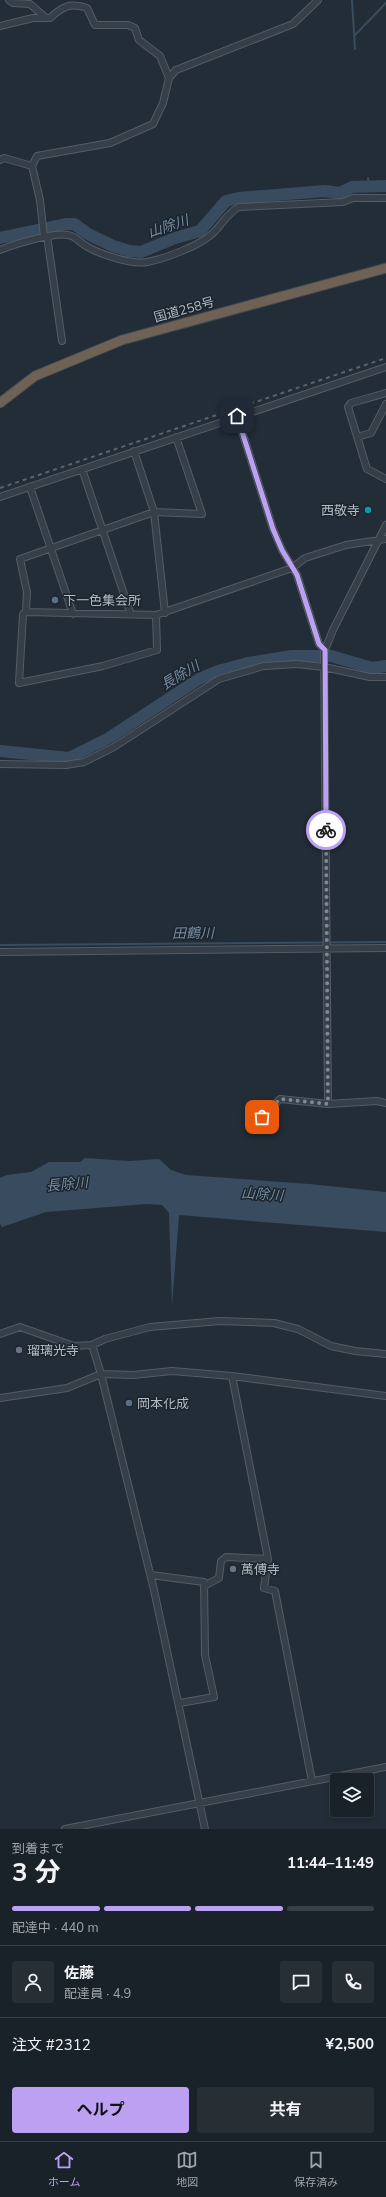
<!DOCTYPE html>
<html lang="ja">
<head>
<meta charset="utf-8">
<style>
	body { margin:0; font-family:"Nunito Sans","Noto Sans JP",sans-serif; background:#272f35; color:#f1f3f6; height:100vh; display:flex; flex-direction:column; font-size:15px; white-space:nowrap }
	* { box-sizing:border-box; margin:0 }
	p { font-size:13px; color:#9fa4a8 }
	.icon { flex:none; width:22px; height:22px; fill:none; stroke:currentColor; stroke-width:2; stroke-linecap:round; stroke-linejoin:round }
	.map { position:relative; height:1829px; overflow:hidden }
	.details { display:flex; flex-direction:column; background:#1a2229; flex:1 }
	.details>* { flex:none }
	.fabs { position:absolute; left:330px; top:1773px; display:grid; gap:8px }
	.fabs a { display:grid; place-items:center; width:44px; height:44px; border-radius:4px; background:#1a2229; box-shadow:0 2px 6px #0003,0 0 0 1px #383f46; font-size:20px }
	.pin { position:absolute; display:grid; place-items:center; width:34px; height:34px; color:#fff; margin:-17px; border-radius:8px; box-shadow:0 2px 6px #0006 }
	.courier { position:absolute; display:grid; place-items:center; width:40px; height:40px; margin:-20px; border:3px solid #bca0f2; border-radius:50%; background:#fff; color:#222; box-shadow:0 1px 5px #0007 }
	.head em { font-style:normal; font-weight:700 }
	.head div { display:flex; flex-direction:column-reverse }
	.head { display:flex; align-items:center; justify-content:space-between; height:68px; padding:0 12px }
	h1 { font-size:26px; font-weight:700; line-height:30px }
	.bar { display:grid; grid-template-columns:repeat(4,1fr); gap:6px 4px; align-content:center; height:48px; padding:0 12px }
	.bar i { height:5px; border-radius:3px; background:#383f46 }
	.bar .selected { background:#bca0f2 }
	.bar p { grid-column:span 4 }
	.line { display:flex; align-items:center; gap:10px; padding:0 12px; border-top:1px solid #383f46 }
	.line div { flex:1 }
	.round { display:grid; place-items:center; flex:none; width:42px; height:42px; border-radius:4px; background:#272f35 }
	.button { display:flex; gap:8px; margin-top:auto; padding:8px 12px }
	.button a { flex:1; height:46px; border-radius:4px; background:#bca0f2; color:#111; font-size:16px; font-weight:700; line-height:46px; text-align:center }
	.button a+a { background:#272f35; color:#f1f3f6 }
	.tabs { display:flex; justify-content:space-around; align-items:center; height:56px; border-top:1px solid #383f46; background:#1a2229; font-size:11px; color:#9fa4a8 }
	.tabs a { display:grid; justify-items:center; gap:2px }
	.tabs .selected { color:#bca0f2 }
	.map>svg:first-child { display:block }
</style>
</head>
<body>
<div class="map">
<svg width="386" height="1829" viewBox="0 0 386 1829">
	<rect width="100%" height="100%" fill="#232d37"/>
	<path fill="#394c5f" d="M 85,1158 L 129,1161 L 159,1159 L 171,1170 L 186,1175 L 309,1184 L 386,1192 L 386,1232 L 179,1215 L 172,1306 L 169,1213 L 162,1205 L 147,1204 L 46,1212 L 2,1227 L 0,1224 L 0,1178 L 7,1175 L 31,1172 L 49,1162 L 80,1162 Z"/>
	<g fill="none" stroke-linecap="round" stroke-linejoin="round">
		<path stroke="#394c5f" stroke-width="2" d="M 352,0 L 355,49
			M 355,35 L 386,3
			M 368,178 L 369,186
			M 0,945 L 386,942"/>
		<path stroke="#394c5f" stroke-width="12" d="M 0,238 L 66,224 L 74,224 L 88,234 L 113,246 L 129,251 L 141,252 L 175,238 L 200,231 L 226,201 L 239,198 L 325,191 L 340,193 L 352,187 L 386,186
			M 0,751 L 69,758 L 109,738 L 199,679 L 218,671 L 248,663 L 292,656 L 331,656 L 372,668 L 386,666"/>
		<g stroke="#545c65" stroke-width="8">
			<path id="minor" d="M 9,0 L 13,3 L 30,4 L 46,18
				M 0,26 L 33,18 L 50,18 C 62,7 70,2 87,8 L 95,25 L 128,25 L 135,28 L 139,40 L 160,56 L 169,78
				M 0,160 L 4,158 L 32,166
				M 47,236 L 62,341
				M 44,237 L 40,200 L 32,166 L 37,156 L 110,143 L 153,124 L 163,103 L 169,78 L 176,70 L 293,24 L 318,0
				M 0,250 C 15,244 54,232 68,235 C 76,236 79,242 86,246 C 99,254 132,265 147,262 C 164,259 199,246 212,234 C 222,225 227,213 239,207 L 343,202 L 353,198 L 386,198
				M 386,393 L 351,403 L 348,407 L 367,469 L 386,479
				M 237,416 L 273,529 L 282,550 L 297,575 L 319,644 L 325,650
				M 357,437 L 371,433 L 386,404
				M 134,451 L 154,512 L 165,613
				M 82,469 L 131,615
				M 30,487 L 73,614
				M 0,497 L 386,367
				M 26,612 L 27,592 L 20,559 L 154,512 L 202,514 L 176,437
				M 156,615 L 157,650 L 103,666 L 19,683 L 23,614 L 26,612 L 156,615 L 292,568 L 305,558 L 346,545 L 386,539
				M 0,764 L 66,765 L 84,762 L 114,747 L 219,679 L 264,666 L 297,664 L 324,667 L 370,677 L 386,677
				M 0,952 L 386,948
				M 328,1104 L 324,652 L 333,630 L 386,525
				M 262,1117 L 280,1099 L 328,1104 L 377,1101 L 386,1103
				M 0,1334 L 20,1327 L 74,1346 L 92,1345 L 105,1339 L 150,1327 L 220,1321 L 274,1323 L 298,1329 L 331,1346 L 355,1351 L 386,1354
				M 92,1345 L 101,1374 L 154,1590 L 205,1829
				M 232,1376 L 268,1559 L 264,1588 L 275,1591 L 312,1781
				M 0,1398 L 67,1388 L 101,1374 L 133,1375 L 172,1371 L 232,1376 L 386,1396
				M 151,1575 L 204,1582 L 205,1655 L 214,1697 L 180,1703
				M 204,1586 L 219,1578 L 221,1561 L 226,1557 L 268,1559
				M 65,1829 L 386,1767"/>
		</g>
		<g stroke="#414952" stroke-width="11">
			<path id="highway" d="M 0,403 L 35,376 L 122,340 L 386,268"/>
		</g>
		<use href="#minor" stroke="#363e48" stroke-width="6"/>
		<use href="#highway" stroke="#6d6254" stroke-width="9"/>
		<path stroke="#59636e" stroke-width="2" stroke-dasharray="4 4" stroke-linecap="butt" d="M 0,488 L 386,358"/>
	</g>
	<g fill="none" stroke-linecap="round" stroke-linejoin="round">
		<path stroke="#7f8893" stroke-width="4" stroke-dasharray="0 7.2" d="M 262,1117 L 280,1099 L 328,1104 L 326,830"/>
		<path stroke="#bca0f2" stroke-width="5" d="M 237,416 L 273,529 L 282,550 L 297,575 L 319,644 L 325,650 L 326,830"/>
	</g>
	<circle fill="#0f9aa8" stroke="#1c242c" stroke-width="1.5" cx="368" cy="510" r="4"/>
	<g fill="#5c6f8a" stroke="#1c242c" stroke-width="1.5">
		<circle cx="55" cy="600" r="4"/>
		<circle cx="129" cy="1403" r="4"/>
	</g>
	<g fill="#6b7280" stroke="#1c242c" stroke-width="1.5">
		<circle cx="19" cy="1350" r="4"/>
		<circle cx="233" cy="1569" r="4"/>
	</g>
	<g text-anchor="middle" stroke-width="3" stroke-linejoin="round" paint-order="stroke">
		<g font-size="13" fill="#b1b9c4" stroke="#1c242c">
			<text transform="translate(184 309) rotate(-15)" y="5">国道258号</text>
		</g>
		<g font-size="13" fill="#b1b9c4" stroke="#1c242c" text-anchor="start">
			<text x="360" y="515" text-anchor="end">西敬寺</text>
			<text x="63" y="605">下一色集会所</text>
			<text x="27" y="1355">瑠璃光寺</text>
			<text x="137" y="1408">岡本化成</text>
			<text x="241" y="1574">萬傅寺</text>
		</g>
		<g font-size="14" font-style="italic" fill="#748ca5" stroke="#1c242c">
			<text transform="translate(168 226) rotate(-19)" y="5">山除川</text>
			<text transform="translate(180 675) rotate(-31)" y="5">長除川</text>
			<text transform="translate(193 933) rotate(-1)" y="5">田鶴川</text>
			<text transform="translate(67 1184) rotate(-5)" y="5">長除川</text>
			<text transform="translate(262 1194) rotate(4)" y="5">山除川</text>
		</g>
	</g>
</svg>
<div class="fabs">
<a><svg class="icon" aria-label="layers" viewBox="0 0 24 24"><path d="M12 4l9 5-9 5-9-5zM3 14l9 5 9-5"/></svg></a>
</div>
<div class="pin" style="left:262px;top:1117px;background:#ea580c"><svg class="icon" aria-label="bag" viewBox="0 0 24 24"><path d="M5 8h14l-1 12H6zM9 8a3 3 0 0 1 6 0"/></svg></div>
<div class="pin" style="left:237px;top:416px;background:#1f2937"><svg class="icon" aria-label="home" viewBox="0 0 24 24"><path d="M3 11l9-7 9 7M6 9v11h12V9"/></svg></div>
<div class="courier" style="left:326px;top:830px"><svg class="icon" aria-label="bike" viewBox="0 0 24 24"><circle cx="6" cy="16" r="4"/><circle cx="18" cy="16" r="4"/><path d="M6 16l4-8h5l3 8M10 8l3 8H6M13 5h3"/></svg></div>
</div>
<section class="details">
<div class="head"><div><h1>3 分</h1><p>到着まで</p></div><em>11:44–11:49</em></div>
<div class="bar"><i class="selected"></i><i class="selected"></i><i class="selected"></i><i></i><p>配達中 · 440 m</p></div>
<div class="line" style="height:72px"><a class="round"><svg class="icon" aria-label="person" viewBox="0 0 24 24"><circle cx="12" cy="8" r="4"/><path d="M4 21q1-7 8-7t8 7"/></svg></a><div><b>佐藤</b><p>配達員 · 4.9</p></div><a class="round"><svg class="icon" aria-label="chat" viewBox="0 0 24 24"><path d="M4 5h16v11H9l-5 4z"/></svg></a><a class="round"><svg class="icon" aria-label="phone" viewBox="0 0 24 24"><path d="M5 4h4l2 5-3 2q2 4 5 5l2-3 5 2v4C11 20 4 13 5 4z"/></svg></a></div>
<div class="line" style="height:52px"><div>注文 #2312</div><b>¥2,500</b></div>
<div class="button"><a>ヘルプ</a><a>共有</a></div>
</section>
<nav class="tabs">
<a class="selected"><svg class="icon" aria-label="home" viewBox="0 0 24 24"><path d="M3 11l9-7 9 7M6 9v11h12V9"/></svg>ホーム</a>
<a><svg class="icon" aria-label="map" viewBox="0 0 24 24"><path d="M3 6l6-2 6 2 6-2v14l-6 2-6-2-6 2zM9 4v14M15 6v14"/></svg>地図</a>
<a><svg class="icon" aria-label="saved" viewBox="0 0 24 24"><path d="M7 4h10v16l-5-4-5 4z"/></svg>保存済み</a>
</nav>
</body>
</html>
